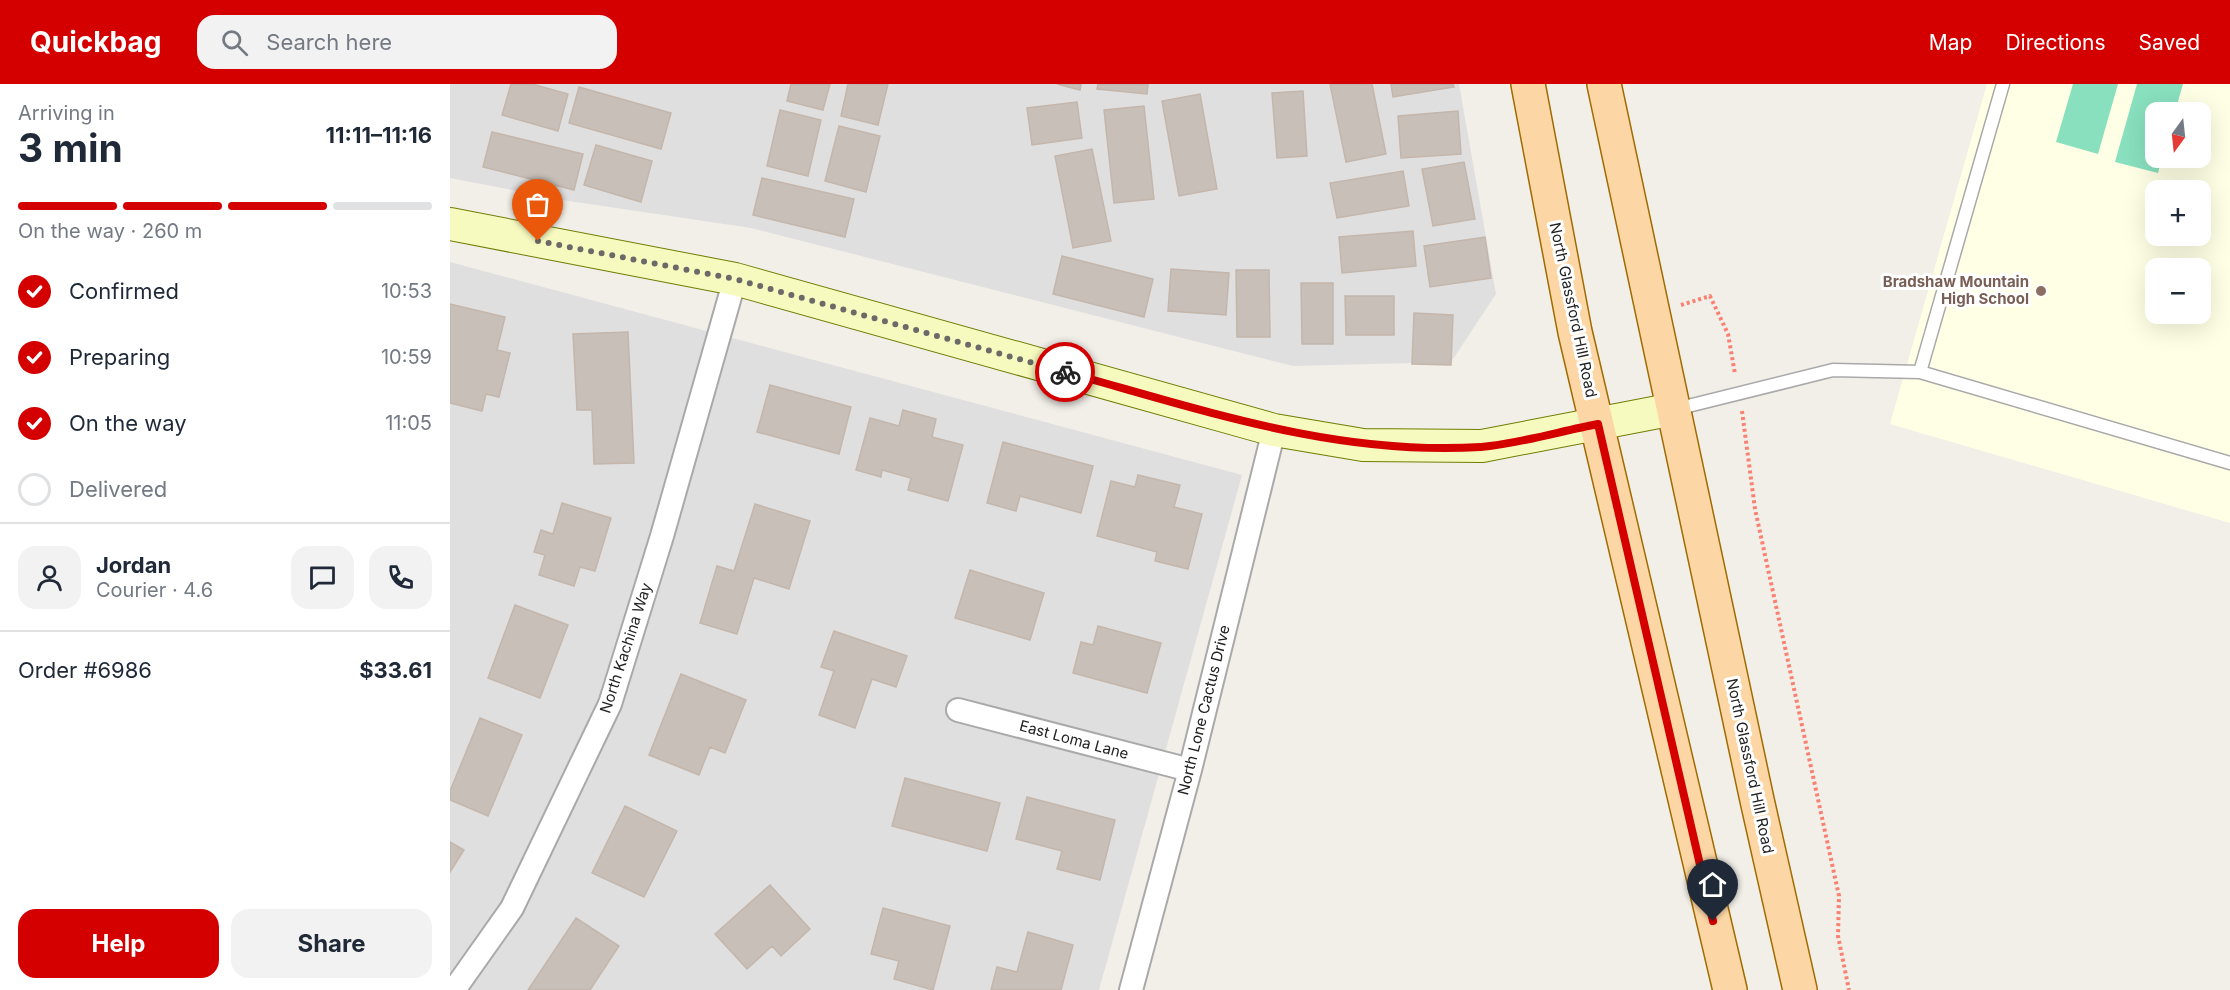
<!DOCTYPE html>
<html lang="en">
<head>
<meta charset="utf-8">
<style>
	body { margin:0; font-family:Inter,sans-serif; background:#f2f2f3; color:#1f2937; height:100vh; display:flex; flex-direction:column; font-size:22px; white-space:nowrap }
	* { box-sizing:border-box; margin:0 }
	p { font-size:20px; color:#747a83 }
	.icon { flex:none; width:33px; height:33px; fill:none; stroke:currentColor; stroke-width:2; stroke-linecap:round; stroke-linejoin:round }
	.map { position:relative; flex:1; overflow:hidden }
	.drawer { display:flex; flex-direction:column; background:#fff; width:450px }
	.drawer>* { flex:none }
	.needle { width:39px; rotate:195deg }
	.fabs { position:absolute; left:1695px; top:18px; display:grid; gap:12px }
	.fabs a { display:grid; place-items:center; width:66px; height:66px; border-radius:12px; background:#fff; box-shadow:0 6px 24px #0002; font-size:30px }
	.pin { position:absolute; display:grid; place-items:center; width:51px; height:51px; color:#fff; margin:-62px -26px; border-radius:50% 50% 50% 0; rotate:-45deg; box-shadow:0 0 6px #0007 }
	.pin .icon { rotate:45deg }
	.courier { position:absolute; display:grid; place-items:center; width:60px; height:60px; margin:-30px; border:4px solid #d40000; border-radius:50%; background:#fff; color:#222; box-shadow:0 2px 8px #0007 }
	.overview em { font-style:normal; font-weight:700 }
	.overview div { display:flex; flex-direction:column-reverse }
	.overview { display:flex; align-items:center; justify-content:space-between; height:102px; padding:0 18px }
	h1 { font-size:39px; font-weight:700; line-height:45px }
	.bar { display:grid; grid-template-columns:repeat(4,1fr); gap:9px 6px; align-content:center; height:72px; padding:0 18px }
	.bar i { height:8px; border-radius:4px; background:#e0e1e3 }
	.bar .current { background:#d40000 }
	.bar p { grid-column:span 4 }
	.line { display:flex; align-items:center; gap:15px; padding:0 18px; border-top:2px solid #e0e1e3 }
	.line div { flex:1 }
	.round { display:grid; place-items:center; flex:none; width:63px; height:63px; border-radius:18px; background:#f2f2f3 }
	ol { padding:0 18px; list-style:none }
	li { display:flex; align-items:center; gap:18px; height:66px }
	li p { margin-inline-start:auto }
	li .icon { padding:6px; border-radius:50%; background:#d40000; color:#fff; stroke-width:4 }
	li:last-child { color:#747a83 }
	li i { width:33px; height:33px; border:3px solid #e0e1e3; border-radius:50% }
	.primary-button { display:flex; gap:12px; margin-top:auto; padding:12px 18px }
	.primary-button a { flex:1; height:69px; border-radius:18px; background:#d40000; color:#fff; font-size:24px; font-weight:700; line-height:69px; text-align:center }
	.primary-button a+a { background:#f2f2f3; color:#1f2937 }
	header { display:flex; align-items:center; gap:36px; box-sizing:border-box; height:84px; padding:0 30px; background:#d40000; color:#fff }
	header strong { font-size:28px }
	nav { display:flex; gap:33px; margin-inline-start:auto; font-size:21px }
	.search { width:420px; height:54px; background:#f2f2f3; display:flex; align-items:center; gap:15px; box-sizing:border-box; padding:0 21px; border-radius:18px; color:#747a83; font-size:22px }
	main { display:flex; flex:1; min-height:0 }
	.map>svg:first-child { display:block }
</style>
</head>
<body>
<header>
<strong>Quickbag</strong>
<div class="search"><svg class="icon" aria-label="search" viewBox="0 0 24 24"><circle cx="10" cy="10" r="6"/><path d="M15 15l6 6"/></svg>Search here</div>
<nav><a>Map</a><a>Directions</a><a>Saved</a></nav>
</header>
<main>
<section class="drawer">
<div class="overview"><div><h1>3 min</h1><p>Arriving in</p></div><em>11:11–11:16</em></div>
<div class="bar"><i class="current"></i><i class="current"></i><i class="current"></i><i></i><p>On the way · 260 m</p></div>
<ol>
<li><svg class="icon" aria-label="check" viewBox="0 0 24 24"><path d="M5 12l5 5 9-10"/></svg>Confirmed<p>10:53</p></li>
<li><svg class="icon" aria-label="check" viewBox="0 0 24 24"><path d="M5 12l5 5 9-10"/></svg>Preparing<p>10:59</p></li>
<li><svg class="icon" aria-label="check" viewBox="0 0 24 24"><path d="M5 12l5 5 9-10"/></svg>On the way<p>11:05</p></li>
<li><i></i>Delivered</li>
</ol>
<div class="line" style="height:108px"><a class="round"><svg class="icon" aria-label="person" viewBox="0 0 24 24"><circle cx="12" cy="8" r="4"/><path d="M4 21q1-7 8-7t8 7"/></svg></a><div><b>Jordan</b><p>Courier · 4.6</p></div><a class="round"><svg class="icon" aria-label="chat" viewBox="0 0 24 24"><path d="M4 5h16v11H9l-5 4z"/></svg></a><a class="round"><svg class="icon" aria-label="phone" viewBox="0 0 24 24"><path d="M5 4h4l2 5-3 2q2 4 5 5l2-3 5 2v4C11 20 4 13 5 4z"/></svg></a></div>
<div class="line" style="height:78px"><div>Order #6986</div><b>$33.61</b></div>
<div class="primary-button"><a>Help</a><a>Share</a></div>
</section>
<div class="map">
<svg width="1780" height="906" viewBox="0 0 1780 906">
	<rect width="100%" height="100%" fill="#f2efe9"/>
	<path fill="#e0dfdf" d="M 0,0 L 1009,0 L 1046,210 L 1001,278 L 843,282 L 301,144 L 119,117 L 0,94 Z
		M 0,178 L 792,391 L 649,906 L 0,906 Z"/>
	<path fill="#ffffe5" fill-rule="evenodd" d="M 1537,0 L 1780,0 L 1780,439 L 1440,340 ZM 1706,28 L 1750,28 L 1750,74 L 1706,74 ZM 1706,106 L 1750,106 L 1750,152 L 1706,152 ZM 1706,184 L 1750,184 L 1750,230 L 1706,230 Z"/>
	<path fill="#88e0be" d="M 1623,0 L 1668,0 L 1648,70 L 1606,58 Z
		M 1687,0 L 1733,0 L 1725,28 L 1706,28 L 1706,74 L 1712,74 L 1708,89 L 1665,78 Z"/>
	<path fill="#c7bfb8" stroke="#c4b6ab" stroke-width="1.5" d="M 61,0 L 82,0 L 118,10 L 108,47 L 52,31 Z
		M 341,0 L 380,0 L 373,26 L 337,17 Z
		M 398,0 L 438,0 L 428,41 L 391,32 Z
		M 607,0 L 631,0 L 630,6 Z
		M 648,0 L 698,0 L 697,10 L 647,5 Z
		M 880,0 L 922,0 L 936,70 L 896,78 Z
		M 941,0 L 1003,0 L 1004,3 L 943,13 Z
		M 129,3 L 221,29 L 211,65 L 119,39 Z
		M 853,7 L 857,72 L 827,74 L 822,9 Z
		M 750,10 L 767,105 L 729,112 L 712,17 Z
		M 627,18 L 632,54 L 582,61 L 577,24 Z
		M 694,22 L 704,115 L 664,119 L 654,26 Z
		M 330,26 L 371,36 L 358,92 L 317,82 Z
		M 1008,27 L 1011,70 L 951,74 L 948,32 Z
		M 389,42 L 430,52 L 416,108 L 375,97 Z
		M 42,48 L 133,70 L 124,106 L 33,83 Z
		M 146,61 L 202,77 L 191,118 L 134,101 Z
		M 642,65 L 661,157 L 623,164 L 605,72 Z
		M 1014,78 L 1025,135 L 983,142 L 972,85 Z
		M 953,87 L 959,122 L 887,134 L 880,99 Z
		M 312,94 L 404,115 L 395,153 L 303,131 Z
		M 963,147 L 966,182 L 892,189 L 889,153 Z
		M 1035,153 L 1041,194 L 980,203 L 974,162 Z
		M 612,172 L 703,195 L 694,233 L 603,210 Z
		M 721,185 L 779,189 L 776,231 L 718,227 Z
		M 786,186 L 819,186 L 820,253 L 787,253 Z
		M 851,199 L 883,199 L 883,260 L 852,260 Z
		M 895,212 L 944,212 L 944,251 L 896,251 Z
		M 0,220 L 55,233 L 47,266 L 60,269 L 49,313 L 36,310 L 32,327 L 0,319 Z
		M 964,229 L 1003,231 L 1001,281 L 962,280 Z
		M 178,248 L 184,379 L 144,380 L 142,326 L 127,326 L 123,250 Z
		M 320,301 L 401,323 L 389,370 L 307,348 Z
		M 453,326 L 486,335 L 482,353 L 513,361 L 498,417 L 458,406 L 461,394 L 432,386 L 431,393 L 406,386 L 420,334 L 449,342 Z
		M 553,358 L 643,382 L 631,429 L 570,412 L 566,427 L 537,419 Z
		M 688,391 L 730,401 L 724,423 L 752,430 L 738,485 L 705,477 L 707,468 L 647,452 L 661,397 L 685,403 Z
		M 112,419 L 161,434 L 145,487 L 130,483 L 124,502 L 89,491 L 95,471 L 84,468 L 91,446 L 103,450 Z
		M 305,420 L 360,437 L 339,505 L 304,494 L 287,550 L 250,539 L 267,482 L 284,487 Z
		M 520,486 L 594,509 L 580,556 L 505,534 Z
		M 65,521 L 118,541 L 90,614 L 38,594 Z
		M 648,542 L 711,559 L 697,609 L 623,589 L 631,558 L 643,561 Z
		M 384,547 L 457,572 L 446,603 L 422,595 L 405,644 L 369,631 L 384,587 L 371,583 Z
		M 231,590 L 296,616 L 275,669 L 260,663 L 249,691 L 199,671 Z
		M 30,634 L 72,651 L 38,732 L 0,716 L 0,707 Z
		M 455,694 L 550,719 L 537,767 L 442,742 Z
		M 577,713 L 665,736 L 650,796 L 607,785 L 612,767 L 566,755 Z
		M 175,722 L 227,747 L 194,813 L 142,789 Z
		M 0,758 L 14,766 L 0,788 Z
		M 320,801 L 360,845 L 331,872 L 322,862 L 297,885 L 265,850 Z
		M 433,824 L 500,842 L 483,906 L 444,895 L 449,877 L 421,870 Z
		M 126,834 L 169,862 L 140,906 L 78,906 Z
		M 578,848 L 623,861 L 611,906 L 541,906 L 547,883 L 567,888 Z"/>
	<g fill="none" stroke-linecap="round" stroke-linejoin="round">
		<g stroke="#a9a9a9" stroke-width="15">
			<path id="lane" d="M 1470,288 L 1553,0
				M 1226,325 L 1383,286 L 1470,288 L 1780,379"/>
		</g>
		<g stroke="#a9a9a9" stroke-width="26">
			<path id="street" d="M 508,626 L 740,686
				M 4,906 L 62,824 L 160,620 L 212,452 L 285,195
				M 681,906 L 740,686 L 824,346"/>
		</g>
		<g stroke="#707d05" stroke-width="34">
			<path id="secondary" d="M 0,140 L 285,195 L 824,346 L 913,361 L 1032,362 L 1224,325"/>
		</g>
		<g stroke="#a06b00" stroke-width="36">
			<path id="primary" d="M 1078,0 L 1125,248 L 1280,906
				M 1154,0 L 1307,716 L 1350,906"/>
		</g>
		<path stroke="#fa8072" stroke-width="4" stroke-dasharray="3 3" stroke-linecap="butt" d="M 1231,221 L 1260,212 L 1278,250 L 1285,290
			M 1292,327 L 1305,425 L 1389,812 L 1388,852 L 1399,906"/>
		<use href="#lane" stroke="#fff" stroke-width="12"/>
		<use href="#street" stroke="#fff" stroke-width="22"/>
		<use href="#secondary" stroke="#f7fabf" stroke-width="32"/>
		<use href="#primary" stroke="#fcd6a4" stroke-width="33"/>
	</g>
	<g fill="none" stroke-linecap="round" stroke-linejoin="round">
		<path stroke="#6b6a68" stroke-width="6" stroke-dasharray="0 10.8" d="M 88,157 L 285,195 L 615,288"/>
		<path stroke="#d40000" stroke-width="8" d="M 615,288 C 753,326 886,372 1031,363 C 1068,360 1111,347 1148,340 L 1263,837"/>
	</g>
	<circle fill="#8d6e63" stroke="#fff" stroke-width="2" cx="1591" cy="207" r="6"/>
	<g text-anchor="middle" stroke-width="6" stroke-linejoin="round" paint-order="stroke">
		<g font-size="15" font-weight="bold" fill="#785e54" stroke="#fff" text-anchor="end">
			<text x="1579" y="203">Bradshaw Mountain<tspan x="1579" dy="17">High School</tspan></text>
		</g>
		<g font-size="15" fill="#222" stroke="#fff">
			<text transform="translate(1123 226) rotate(78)" y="5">North Glassford Hill Road</text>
			<text transform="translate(176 564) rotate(-72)" y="5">North Kachina Way</text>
			<text transform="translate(754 626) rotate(-76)" y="5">North Lone Cactus Drive</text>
			<text transform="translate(624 656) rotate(15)" y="5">East Loma Lane</text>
			<text transform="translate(1300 682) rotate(78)" y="5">North Glassford Hill Road</text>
		</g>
	</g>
</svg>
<div class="fabs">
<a><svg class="needle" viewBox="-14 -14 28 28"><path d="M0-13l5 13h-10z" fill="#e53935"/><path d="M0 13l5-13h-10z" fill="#747a83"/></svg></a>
<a>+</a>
<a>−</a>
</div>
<div class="pin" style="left:88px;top:157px;background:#ea580c"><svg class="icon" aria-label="bag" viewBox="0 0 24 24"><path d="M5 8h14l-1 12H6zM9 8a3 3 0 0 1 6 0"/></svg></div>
<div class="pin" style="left:1263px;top:837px;background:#1f2937"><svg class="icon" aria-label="home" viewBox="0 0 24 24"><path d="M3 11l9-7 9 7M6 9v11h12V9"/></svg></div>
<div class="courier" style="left:615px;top:288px"><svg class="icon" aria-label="bike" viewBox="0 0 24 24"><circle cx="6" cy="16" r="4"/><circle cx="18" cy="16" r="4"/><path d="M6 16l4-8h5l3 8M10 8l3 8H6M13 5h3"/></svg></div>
</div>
</main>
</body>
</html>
